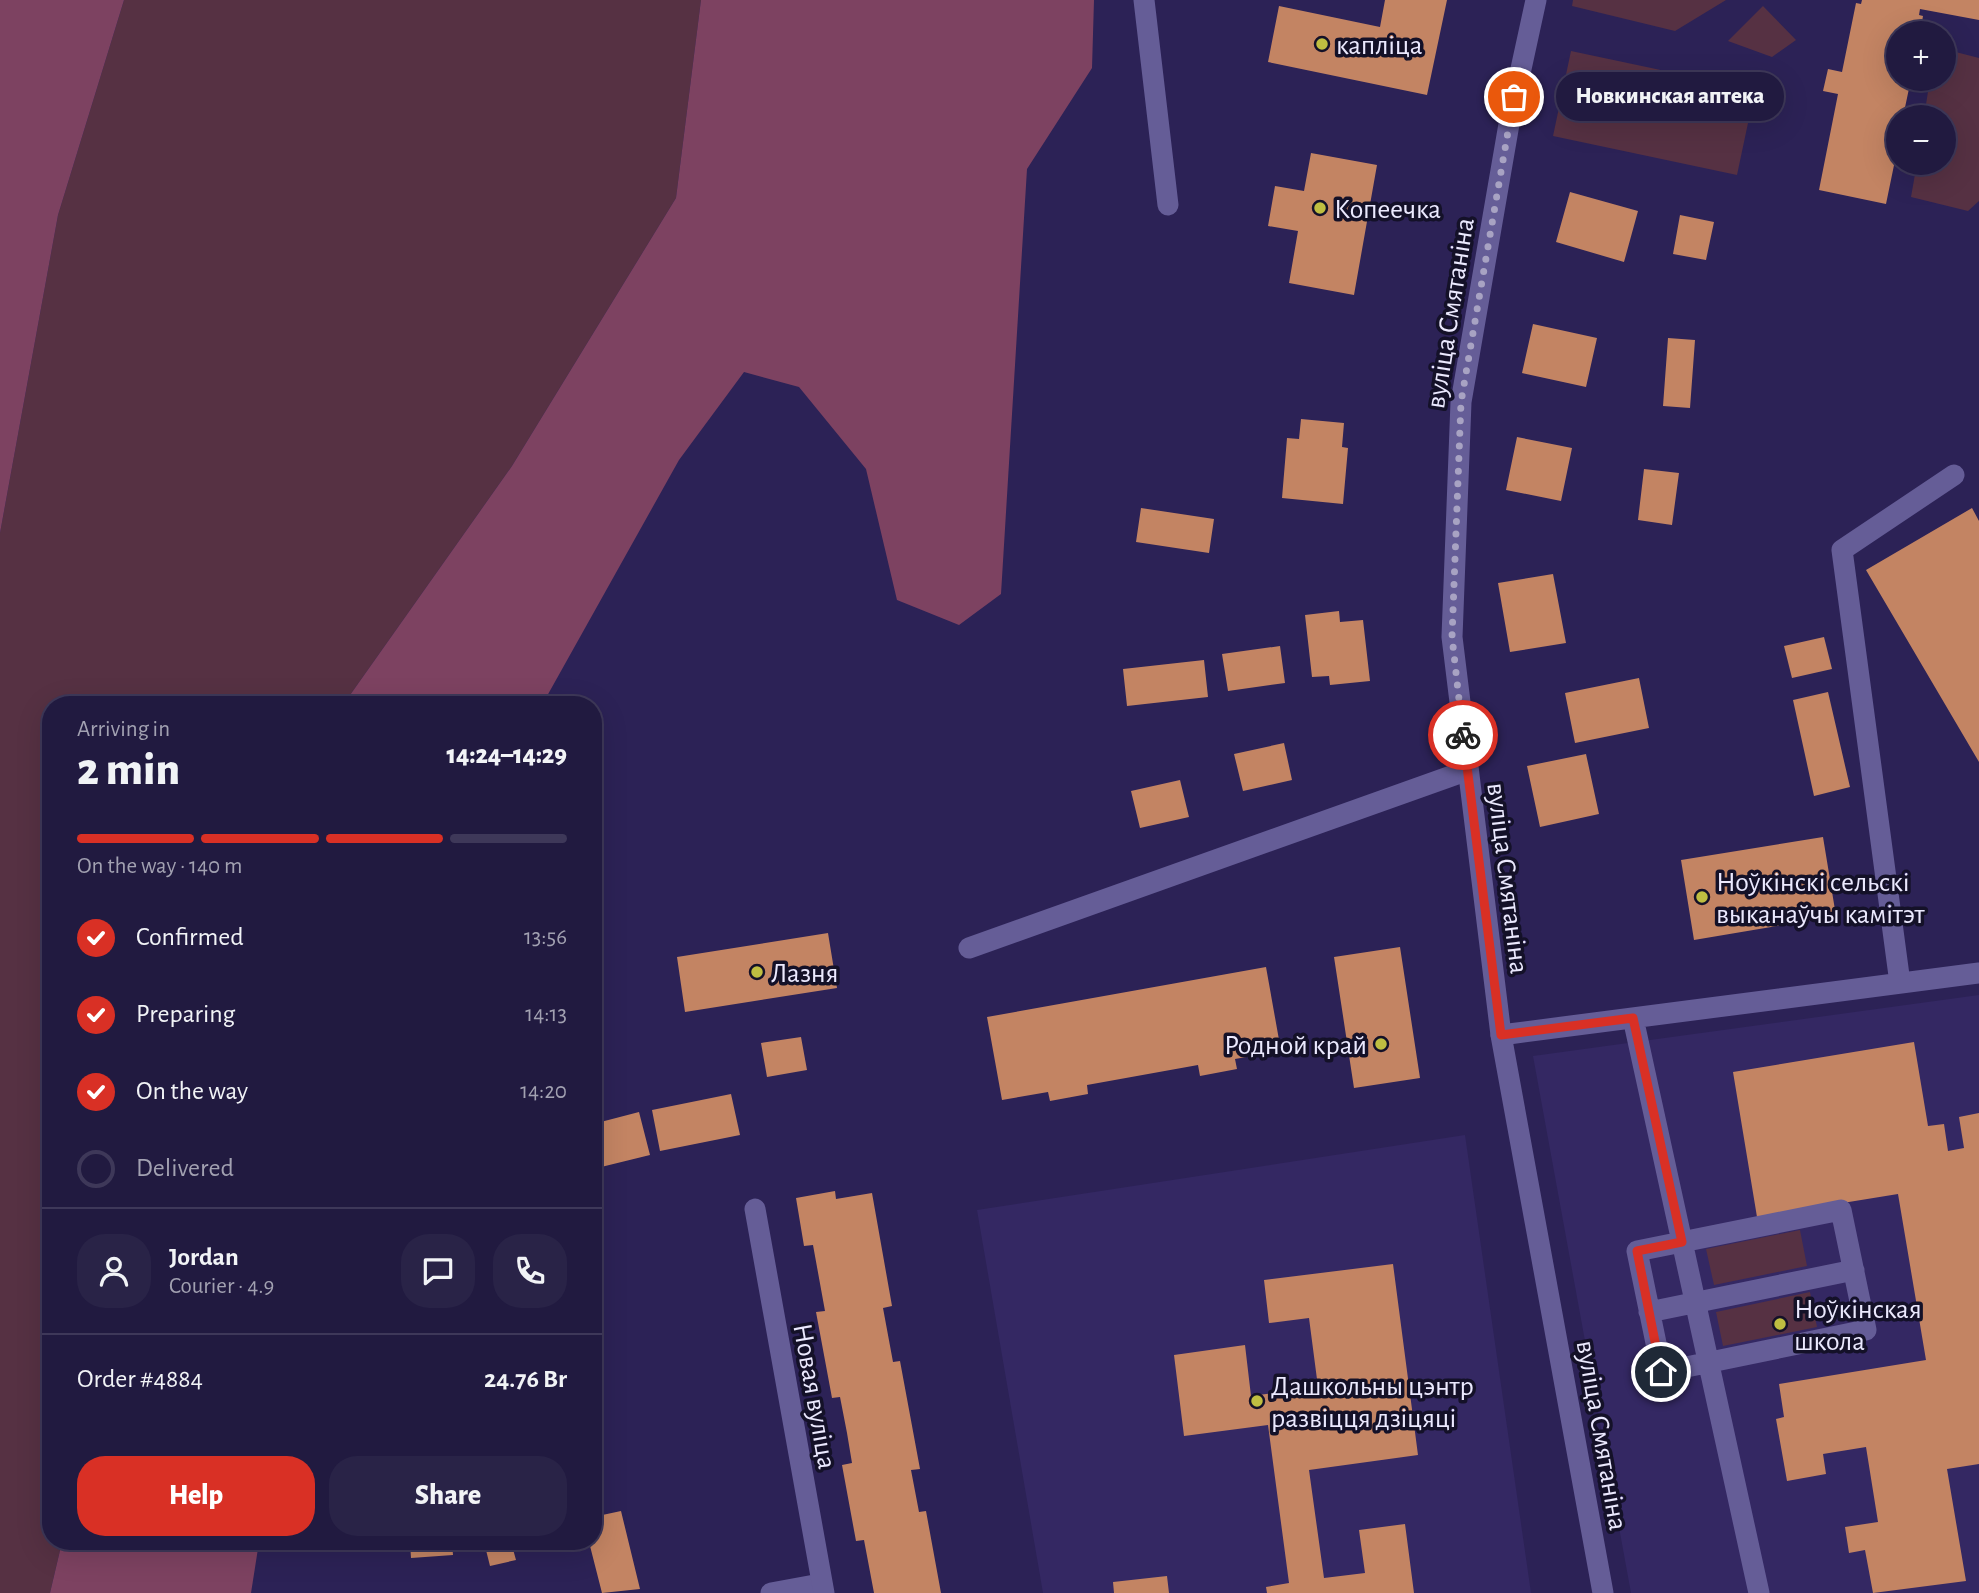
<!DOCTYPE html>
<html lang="en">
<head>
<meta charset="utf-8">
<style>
	body { margin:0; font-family:"Alegreya Sans",sans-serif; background:#292347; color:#f1f3f6; height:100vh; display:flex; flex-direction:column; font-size:26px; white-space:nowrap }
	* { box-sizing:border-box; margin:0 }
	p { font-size:23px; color:#a2a1b1 }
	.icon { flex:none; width:38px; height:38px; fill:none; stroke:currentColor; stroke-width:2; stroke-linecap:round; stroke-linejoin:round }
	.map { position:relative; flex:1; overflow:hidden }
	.side { position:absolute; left:42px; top:696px; width:560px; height:854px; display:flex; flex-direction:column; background:#211a40; border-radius:28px; box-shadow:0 7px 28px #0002,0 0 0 2px #3e3859 }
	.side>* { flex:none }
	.buttons { position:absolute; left:1886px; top:21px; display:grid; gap:14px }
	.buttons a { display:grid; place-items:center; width:70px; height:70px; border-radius:50%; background:#211a40; box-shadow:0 7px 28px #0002,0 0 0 2px #3e3859; font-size:35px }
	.pin { position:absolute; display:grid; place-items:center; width:60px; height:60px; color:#fff; margin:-30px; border:4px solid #fff; border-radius:50%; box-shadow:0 2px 7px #0007 }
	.courier { position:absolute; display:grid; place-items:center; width:70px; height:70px; margin:-35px; border:5px solid #d93025; border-radius:50%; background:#fff; color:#222; box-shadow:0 2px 9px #0007 }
	.bubble { position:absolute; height:49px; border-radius:24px; background:#211a40; box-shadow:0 7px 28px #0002,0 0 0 2px #3e3859; font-size:23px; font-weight:800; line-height:49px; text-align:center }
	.headline em { font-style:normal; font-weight:800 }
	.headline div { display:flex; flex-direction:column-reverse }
	.headline { display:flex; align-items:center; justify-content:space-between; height:119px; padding:0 35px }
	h1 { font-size:46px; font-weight:800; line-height:52px }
	.bar { display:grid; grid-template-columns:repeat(4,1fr); gap:10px 7px; align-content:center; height:84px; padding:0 35px }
	.bar i { height:9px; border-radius:5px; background:#3e3859 }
	.bar .active { background:#d93025 }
	.bar p { grid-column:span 4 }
	.line { display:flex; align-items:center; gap:18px; padding:0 35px; border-top:2px solid #3e3859 }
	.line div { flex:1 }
	.round { display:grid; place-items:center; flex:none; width:74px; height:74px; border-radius:28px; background:#292347 }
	ol { padding:0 35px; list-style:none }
	li { display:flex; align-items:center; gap:21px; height:77px }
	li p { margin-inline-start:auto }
	li .icon { padding:7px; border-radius:50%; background:#d93025; color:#fff; stroke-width:4 }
	li:last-child { color:#a2a1b1 }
	li i { width:38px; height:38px; border:4px solid #3e3859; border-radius:50% }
	.action { display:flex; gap:14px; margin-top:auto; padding:14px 35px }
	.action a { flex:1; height:80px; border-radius:28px; background:#d93025; color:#fff; font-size:28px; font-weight:800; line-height:80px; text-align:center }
	.action a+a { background:#292347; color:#f1f3f6 }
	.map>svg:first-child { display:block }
</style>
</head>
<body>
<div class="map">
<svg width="1979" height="1593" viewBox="0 0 1979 1593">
	<rect width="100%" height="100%" fill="#2c2256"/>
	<path fill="#342863" d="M 1979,995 L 1979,1593 L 1631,1593 L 1533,1056 Z
		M 1465,1135 L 1531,1593 L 1043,1593 L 977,1210 Z"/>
	<path fill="#563143" d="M 124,0 L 701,0 L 676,198 L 512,466 L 343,705 L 51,705 L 51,1542 L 62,1542 L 50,1593 L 0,1593 L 0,533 L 58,215 Z
		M 1573,0 L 1726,0 L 1675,31 L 1572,6 Z
		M 1763,6 L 1796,40 L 1772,57 L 1728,41 Z
		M 1944,49 L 1979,58 L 1979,201 L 1968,211 L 1911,197 L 1917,163 L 1944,163 L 1944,117 L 1924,117 L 1930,79 L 1944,79 Z
		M 1571,51 L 1755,90 L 1737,175 L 1553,136 Z
		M 1800,1230 L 1807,1266 L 1714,1285 L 1706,1249 Z
		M 1810,1292 L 1817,1327 L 1723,1346 L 1716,1312 Z"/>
	<path fill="#7d4261" d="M 0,0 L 124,0 L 58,215 L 0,533 Z
		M 701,0 L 1094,0 L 1092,68 L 1027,169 L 1001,594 L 959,625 L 897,600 L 866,469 L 799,387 L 744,372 L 679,460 L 542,705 L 343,705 L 512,466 L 676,198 Z
		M 62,1542 L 259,1542 L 251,1593 L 50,1593 Z"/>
	<path fill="#c38463" d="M 1385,0 L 1447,0 L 1427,95 L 1268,62 L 1279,6 L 1380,27 Z
		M 1862,0 L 1979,0 L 1979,20 L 1920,9 L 1919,15 L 1923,16 L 1920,33 L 1899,33 L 1899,79 L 1911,79 L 1903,117 L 1899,117 L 1899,141 L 1886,204 L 1819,190 L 1838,94 L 1823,91 L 1828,69 L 1842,72 L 1856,3 L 1861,4 Z
		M 1311,153 L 1377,165 L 1354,295 L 1289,283 L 1298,231 L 1268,226 L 1275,186 L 1304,191 Z
		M 1570,192 L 1638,211 L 1624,262 L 1556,242 Z
		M 1680,215 L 1714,222 L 1706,260 L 1673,254 Z
		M 1533,324 L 1597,338 L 1586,387 L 1522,373 Z
		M 1668,338 L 1695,340 L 1690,408 L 1663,406 Z
		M 1301,419 L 1344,423 L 1342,447 L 1348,448 L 1343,504 L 1282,498 L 1287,438 L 1299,439 Z
		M 1517,437 L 1572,448 L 1561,501 L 1506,490 Z
		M 1644,469 L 1679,473 L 1672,525 L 1638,520 Z
		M 1141,508 L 1214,519 L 1209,553 L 1136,542 Z
		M 1972,508 L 1979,521 L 1979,762 L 1866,570 Z
		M 1553,574 L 1566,643 L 1510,652 L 1498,583 Z
		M 1339,611 L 1340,622 L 1363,620 L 1370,681 L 1330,685 L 1329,676 L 1312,677 L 1305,615 Z
		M 1824,637 L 1832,669 L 1792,678 L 1784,646 Z
		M 1280,646 L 1285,683 L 1228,691 L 1222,654 Z
		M 1204,660 L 1208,697 L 1127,706 L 1123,669 Z
		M 1639,678 L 1649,728 L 1575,743 L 1565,693 Z
		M 1828,692 L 1850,787 L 1814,796 L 1793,700 Z
		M 1284,743 L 1292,780 L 1243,791 L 1234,754 Z
		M 1586,754 L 1599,814 L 1540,827 L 1527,766 Z
		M 1180,780 L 1189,817 L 1140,828 L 1131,791 Z
		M 1823,837 L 1836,916 L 1694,940 L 1681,860 Z
		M 828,933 L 837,988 L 685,1012 L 677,957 Z
		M 1400,947 L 1420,1078 L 1354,1088 L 1334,957 Z
		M 1266,967 L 1281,1051 L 1235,1059 L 1237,1069 L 1200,1076 L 1198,1065 L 1087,1085 L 1088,1094 L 1050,1101 L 1048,1092 L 1002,1100 L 987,1017 Z
		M 801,1037 L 807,1070 L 767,1077 L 761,1043 Z
		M 1914,1042 L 1928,1126 L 1944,1124 L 1948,1151 L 1964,1148 L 1959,1117 L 1979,1113 L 1979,1464 L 1947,1469 L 1966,1581 L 1873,1593 L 1865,1550 L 1849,1553 L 1845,1527 L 1878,1522 L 1866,1447 L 1823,1454 L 1826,1474 L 1787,1481 L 1776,1419 L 1784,1417 L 1779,1384 L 1926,1360 L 1898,1194 L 1757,1217 L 1733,1072 Z
		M 731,1094 L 740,1135 L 660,1151 L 652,1110 Z
		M 639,1112 L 650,1155 L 593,1169 L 593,1124 Z
		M 835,1191 L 836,1199 L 872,1193 L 892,1306 L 883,1308 L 893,1362 L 900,1361 L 920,1469 L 911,1470 L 919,1512 L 926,1511 L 941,1593 L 874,1593 L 864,1540 L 856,1541 L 842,1465 L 852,1463 L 847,1433 L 840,1397 L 832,1398 L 816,1312 L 825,1311 L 813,1245 L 804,1246 L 796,1198 Z
		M 1393,1264 L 1418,1455 L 1309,1470 L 1324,1578 L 1365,1573 L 1359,1530 L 1405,1524 L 1414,1593 L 1267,1593 L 1266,1587 L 1289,1583 L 1268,1425 L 1184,1436 L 1174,1355 L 1245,1345 L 1251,1396 L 1318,1387 L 1309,1318 L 1269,1323 L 1264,1280 Z
		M 621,1511 L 640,1589 L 602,1593 L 589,1542 L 593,1542 L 593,1517 Z
		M 410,1542 L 452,1542 L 453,1555 L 411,1558 Z
		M 484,1542 L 511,1542 L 516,1560 L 490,1566 Z
		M 1167,1576 L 1169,1593 L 1114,1593 L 1113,1582 Z"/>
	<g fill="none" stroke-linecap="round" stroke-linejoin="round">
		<path stroke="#655d97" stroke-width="21" d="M 1144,0 L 1168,205
			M 969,948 L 1468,770
			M 1900,983 L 1842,550 L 1954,475
			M 1633,1018 L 1759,1593
			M 1501,1035 L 1979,973
			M 1841,1210 L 1866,1330 L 1662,1372 L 1637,1251 Z
			M 1649,1312 L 1854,1270
			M 771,1593 L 820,1584"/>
		<path stroke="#655d97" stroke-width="21" d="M 1536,0 L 1509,124 L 1461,402 L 1452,637 L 1501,1035 L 1603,1593
			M 755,1209 L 824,1593"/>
	</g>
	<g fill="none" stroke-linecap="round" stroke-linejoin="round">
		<path stroke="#a8a3c3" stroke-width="7" stroke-dasharray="0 12.6" d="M 1463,735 L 1452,637 L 1461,402 L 1514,97"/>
		<path stroke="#d93025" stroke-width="9" d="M 1463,735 L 1501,1035 L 1633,1018 L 1682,1242 L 1637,1251 L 1661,1372"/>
	</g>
	<g fill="#bfbe41" stroke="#141128" stroke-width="2.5">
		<circle cx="1322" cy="44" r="7"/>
		<circle cx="1320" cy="208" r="7"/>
		<circle cx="1702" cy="897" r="7"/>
		<circle cx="757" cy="972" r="7"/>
		<circle cx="1381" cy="1044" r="7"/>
		<circle cx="1780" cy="1324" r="7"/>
		<circle cx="1257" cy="1401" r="7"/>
	</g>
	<g text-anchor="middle" stroke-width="7" stroke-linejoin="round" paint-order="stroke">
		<g font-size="28" fill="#ebe9fe" stroke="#141128" text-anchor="start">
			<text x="1336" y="54">капліца</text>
			<text x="1334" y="218">Копеечка</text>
			<text x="1716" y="891">Ноўкінскі сельскі<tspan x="1716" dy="32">выканаўчы камітэт</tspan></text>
			<text x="771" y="982">Лазня</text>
			<text x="1367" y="1054" text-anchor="end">Родной край</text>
			<text x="1794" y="1318">Ноўкінская<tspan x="1794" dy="32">школа</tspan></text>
			<text x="1271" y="1395">Дашкольны цэнтр<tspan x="1271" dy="32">развіцця дзіцяці</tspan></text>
		</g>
		<g font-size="28" fill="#ebe9fe" stroke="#141128">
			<text transform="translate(1449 313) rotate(-81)" y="10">вуліца Смятаніна</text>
			<text transform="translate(1509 878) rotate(83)" y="10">вуліца Смятаніна</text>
			<text transform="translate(816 1396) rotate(80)" y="10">Новая вуліца</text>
			<text transform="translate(1603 1435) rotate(80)" y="10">вуліца Смятаніна</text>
		</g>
	</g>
</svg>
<div class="buttons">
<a>+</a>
<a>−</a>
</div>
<div class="pin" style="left:1514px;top:97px;background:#ea580c"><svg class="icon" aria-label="bag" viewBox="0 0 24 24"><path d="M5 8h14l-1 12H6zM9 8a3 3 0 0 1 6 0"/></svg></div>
<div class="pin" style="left:1661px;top:1372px;background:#1f2937"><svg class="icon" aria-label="home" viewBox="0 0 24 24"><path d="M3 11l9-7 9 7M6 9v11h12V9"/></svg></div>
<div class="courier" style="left:1463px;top:735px"><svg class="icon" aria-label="bike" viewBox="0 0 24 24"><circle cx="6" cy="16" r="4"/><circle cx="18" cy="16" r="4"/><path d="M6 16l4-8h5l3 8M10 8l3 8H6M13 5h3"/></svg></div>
<div class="bubble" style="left:1556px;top:72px;width:228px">Новкинская аптека</div>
<section class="side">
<div class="headline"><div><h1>2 min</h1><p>Arriving in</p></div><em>14:24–14:29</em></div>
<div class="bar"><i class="active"></i><i class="active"></i><i class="active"></i><i></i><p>On the way · 140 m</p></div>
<ol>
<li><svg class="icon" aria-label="check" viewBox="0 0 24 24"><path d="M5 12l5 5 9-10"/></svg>Confirmed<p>13:56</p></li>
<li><svg class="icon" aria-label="check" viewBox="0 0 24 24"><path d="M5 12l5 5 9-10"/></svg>Preparing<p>14:13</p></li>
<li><svg class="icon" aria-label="check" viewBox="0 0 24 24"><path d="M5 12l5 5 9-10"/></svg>On the way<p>14:20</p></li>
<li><i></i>Delivered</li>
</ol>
<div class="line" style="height:126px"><a class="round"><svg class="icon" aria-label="person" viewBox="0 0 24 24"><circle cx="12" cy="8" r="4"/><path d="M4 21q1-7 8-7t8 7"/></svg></a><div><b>Jordan</b><p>Courier · 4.9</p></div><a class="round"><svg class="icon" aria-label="chat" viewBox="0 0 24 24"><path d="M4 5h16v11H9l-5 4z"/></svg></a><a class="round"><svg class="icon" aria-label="phone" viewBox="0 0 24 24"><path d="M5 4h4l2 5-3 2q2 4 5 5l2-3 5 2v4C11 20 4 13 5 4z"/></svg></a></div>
<div class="line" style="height:91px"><div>Order #4884</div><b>24.76 Br</b></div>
<div class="action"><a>Help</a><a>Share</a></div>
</section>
</div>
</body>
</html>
